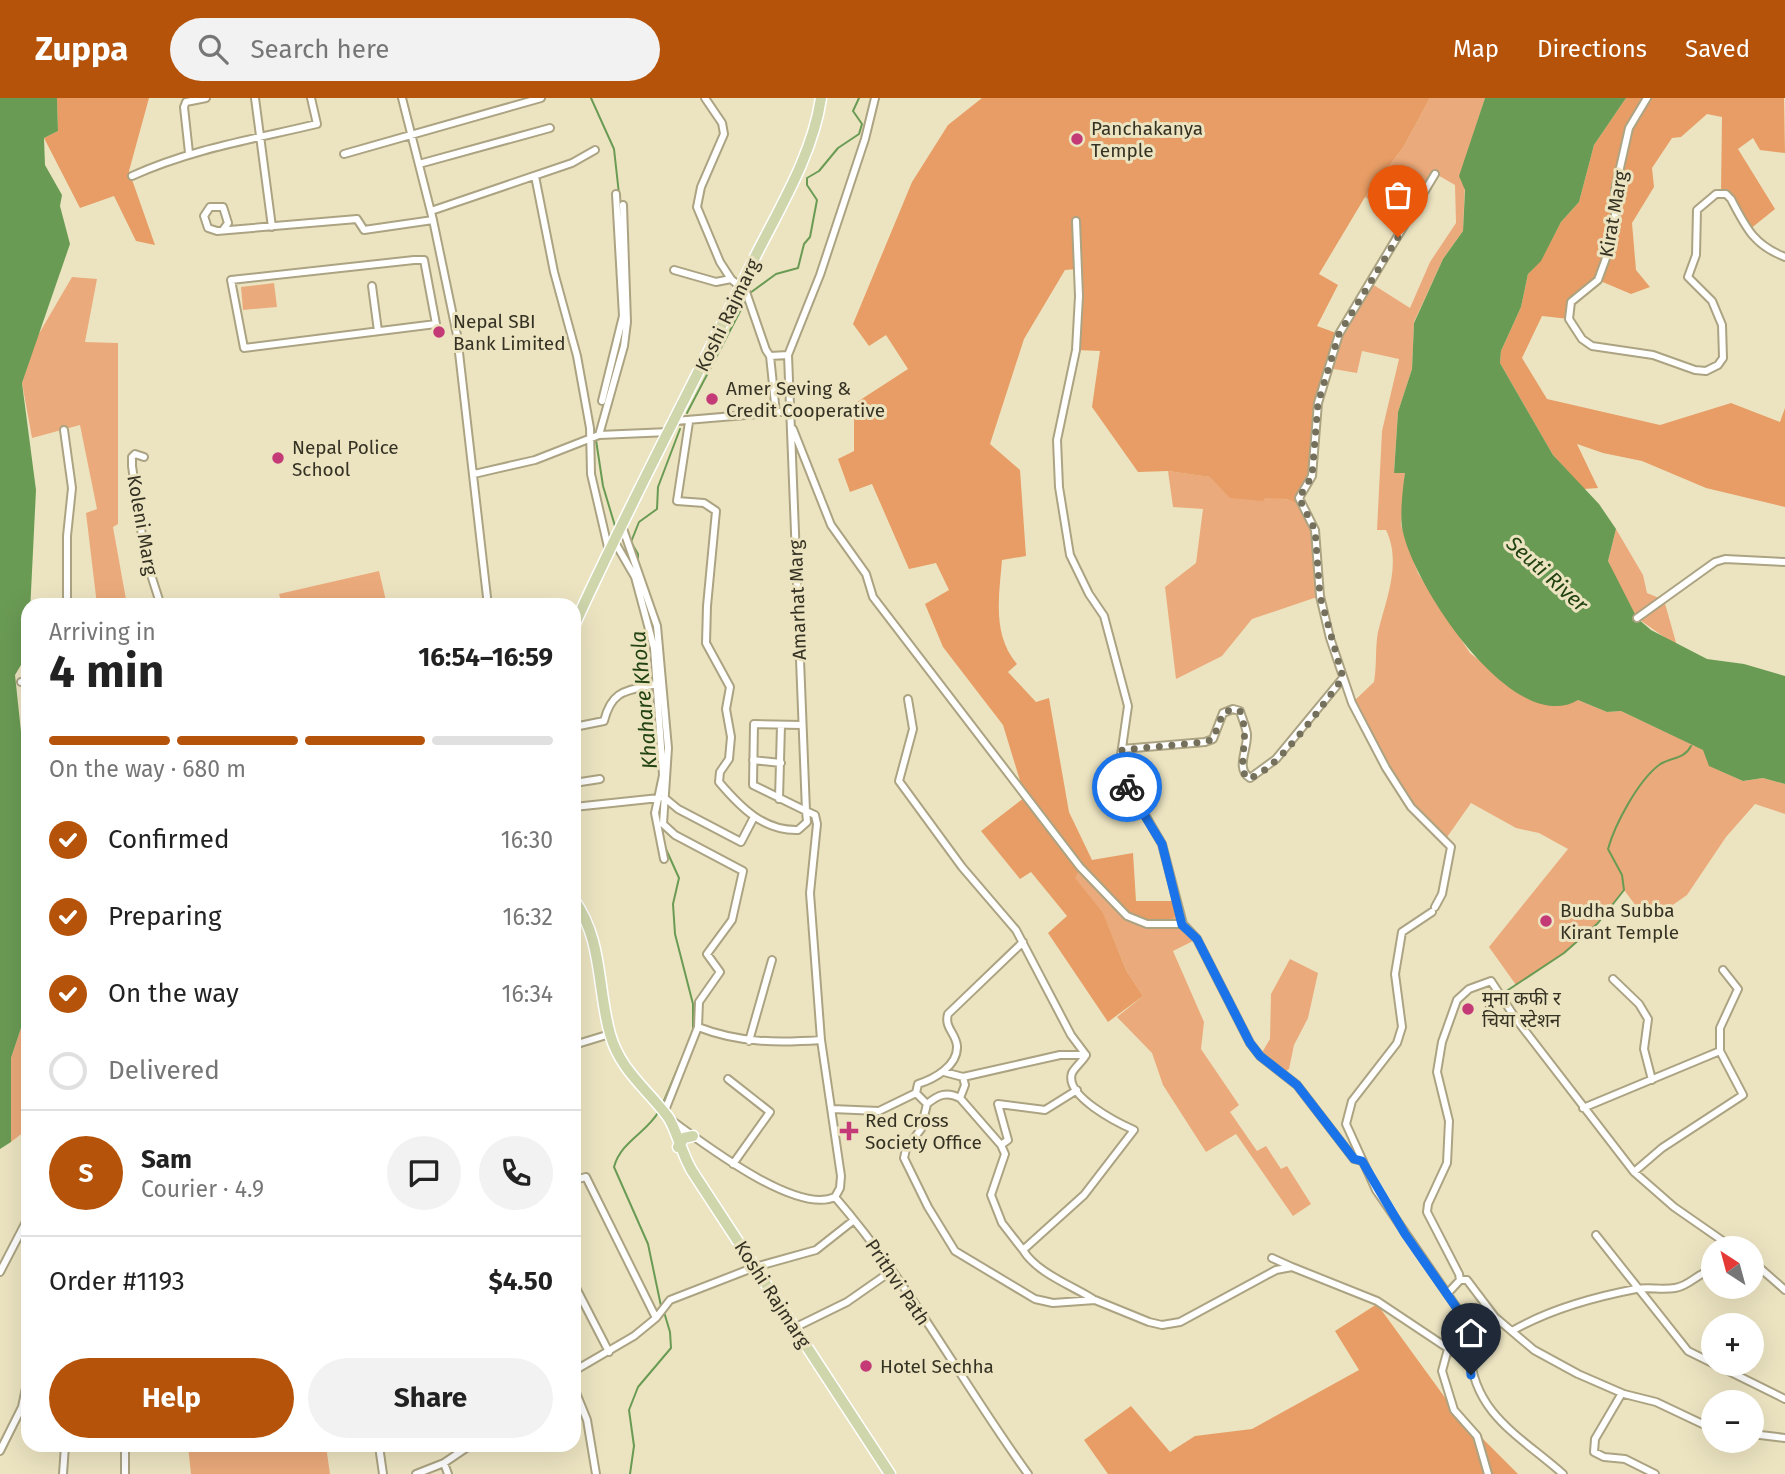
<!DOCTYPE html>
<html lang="en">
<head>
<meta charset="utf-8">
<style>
	body { margin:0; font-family:"Fira Sans","Noto Sans Devanagari",sans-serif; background:#f2f2f2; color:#222; height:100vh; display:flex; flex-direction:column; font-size:26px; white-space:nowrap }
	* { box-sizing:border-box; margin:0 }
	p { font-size:23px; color:#767676 }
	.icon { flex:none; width:38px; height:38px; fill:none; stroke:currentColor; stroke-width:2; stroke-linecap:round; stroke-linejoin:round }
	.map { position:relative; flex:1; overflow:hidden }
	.drawer { position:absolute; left:21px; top:500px; width:560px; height:854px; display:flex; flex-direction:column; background:#fff; border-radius:21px; box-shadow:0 7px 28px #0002 }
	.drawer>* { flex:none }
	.needle { width:46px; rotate:324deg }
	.controls { position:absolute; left:1701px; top:1138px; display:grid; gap:14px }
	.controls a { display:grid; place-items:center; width:63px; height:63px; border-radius:50%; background:#fff; box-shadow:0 7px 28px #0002; font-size:35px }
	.pin { position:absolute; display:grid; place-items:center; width:60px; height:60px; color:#fff; margin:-72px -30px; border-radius:50% 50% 50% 0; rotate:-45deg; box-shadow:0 0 7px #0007 }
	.pin .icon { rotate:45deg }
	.courier { position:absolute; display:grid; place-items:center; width:70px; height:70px; margin:-35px; border:5px solid #1a73e8; border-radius:50%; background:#fff; color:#222; box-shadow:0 2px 9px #0007 }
	.summary em { font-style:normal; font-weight:700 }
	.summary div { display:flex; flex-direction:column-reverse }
	.summary { display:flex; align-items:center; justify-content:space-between; height:119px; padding:0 28px }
	h1 { font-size:46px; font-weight:700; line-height:52px }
	.bar { display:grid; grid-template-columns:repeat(4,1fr); gap:10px 7px; align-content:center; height:84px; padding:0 28px }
	.bar i { height:9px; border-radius:5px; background:#e0e0e0 }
	.bar .on { background:#b45309 }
	.bar p { grid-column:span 4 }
	.line { display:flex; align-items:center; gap:18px; padding:0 28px; border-top:2px solid #e0e0e0 }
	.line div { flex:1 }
	.round { display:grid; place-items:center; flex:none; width:74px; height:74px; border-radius:37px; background:#f2f2f2 }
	ol { padding:0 28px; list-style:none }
	li { display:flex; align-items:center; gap:21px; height:77px }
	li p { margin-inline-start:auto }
	li .icon { padding:7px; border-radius:50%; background:#b45309; color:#fff; stroke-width:4 }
	li:last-child { color:#767676 }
	li i { width:38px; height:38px; border:4px solid #e0e0e0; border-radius:50% }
	.button { display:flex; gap:14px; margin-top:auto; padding:14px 28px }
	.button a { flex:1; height:80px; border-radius:42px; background:#b45309; color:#fff; font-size:28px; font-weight:700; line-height:80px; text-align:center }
	.button a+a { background:#f2f2f2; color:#222 }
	header { display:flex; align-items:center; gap:42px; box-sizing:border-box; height:98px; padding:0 35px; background:#b45309; color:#fff }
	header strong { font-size:33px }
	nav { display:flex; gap:38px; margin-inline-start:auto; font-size:24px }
	.search { width:490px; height:63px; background:#f2f2f2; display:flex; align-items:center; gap:18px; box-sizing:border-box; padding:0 24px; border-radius:38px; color:#767676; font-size:26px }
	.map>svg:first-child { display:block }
</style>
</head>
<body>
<header>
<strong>Zuppa</strong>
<div class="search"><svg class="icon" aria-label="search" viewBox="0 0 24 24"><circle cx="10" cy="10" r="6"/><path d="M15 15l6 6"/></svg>Search here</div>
<nav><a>Map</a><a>Directions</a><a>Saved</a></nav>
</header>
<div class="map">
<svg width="1785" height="1376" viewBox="0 0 1785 1376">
	<rect width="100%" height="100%" fill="#ece4c1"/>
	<path fill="#ebaa7b" d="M 1430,0 L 1485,0 L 1466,59 L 1463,133 L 1443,161 L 1414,224 L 1412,271 L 1398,314 L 1394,374 L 1405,374 L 1401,427 L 1418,475 L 1470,555 L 1523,597 L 1578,602 L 1607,614 L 1621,613 L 1704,652 L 1710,668 L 1743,683 L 1763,680 L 1785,686 L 1785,716 L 1755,706 L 1726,739 L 1687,797 L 1660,816 L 1639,812 L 1624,792 L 1598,825 L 1564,855 L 1516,887 L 1489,849 L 1568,751 L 1539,735 L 1516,730 L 1471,705 L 1445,742 L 1411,709 L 1352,605 L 1374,584 C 1377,567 1375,550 1378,534 C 1386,501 1402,465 1386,432 L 1377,432 L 1382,333 L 1399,261 L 1362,253 L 1357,275 L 1328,270 L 1339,236 L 1369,184 L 1410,210 L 1430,164 L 1456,125 L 1455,87 L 1436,76 L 1407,125 L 1365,99 L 1403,50 Z
		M 72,179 L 97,181 L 85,244 L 118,245 L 118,426 L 113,429 L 127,507 L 97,507 L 86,415 L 97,411 L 80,327 L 32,340 L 22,285 L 37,239 Z
		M 274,185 L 277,209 L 243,212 L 241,189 Z
		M 1168,373 L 1211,379 L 1231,400 C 1248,400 1269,398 1286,401 C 1321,407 1318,470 1320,498 L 1252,521 L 1222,558 L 1176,581 L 1165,489 L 1196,465 L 1203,411 L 1173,409 Z
		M 1616,431 L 1643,477 L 1647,495 L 1664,502 L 1677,548 L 1637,520 L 1621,492 L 1608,463 Z
		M 379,473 L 387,507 L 282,507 L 279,496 Z
		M 1080,769 L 1112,803 L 1178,815 L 1197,841 L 1173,853 L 1204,924 L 1201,951 L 1239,1007 L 1230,1014 L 1257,1053 L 1266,1048 L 1281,1071 L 1287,1068 L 1311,1106 L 1293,1118 L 1236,1036 L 1206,1054 L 1163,987 L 1152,955 L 1117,919 L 1143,898 L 1126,872 L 1103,816 L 1074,780 Z
		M 1290,861 L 1318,875 L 1308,920 L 1294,947 L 1289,971 L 1284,975 L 1260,958 L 1270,941 L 1271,896 Z
		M 28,909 L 25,1033 L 11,1044 L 11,960 Z
		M 188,1348 L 326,1348 L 330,1376 L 191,1376 Z"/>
	<path fill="#e79d65" d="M 57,0 L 149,0 L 129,73 L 155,147 L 136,143 L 114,98 L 80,110 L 44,40 L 58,33 Z
		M 982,0 L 1430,0 L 1403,50 L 1365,99 L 1319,176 L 1338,187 L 1317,228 L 1339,236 L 1318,305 L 1312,378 L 1303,392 L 1301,407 L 1287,401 L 1265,400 L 1263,403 L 1230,400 L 1210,379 L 1168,373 L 1138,374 L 1092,309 L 1100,253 L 1076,252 L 1078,171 L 1065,172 L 1024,241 L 990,346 L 1020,372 L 1026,458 L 1002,462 C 999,499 992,536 1017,566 L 1008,574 L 1036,604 L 1049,600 L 1069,714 L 1092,762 L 1133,755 L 1136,803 L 1175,803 L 1178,815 L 1165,827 C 1122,823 1109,799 1080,770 L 1075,780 L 1103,815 L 1126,872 L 1143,898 L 1108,924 L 1048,835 L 1067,818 L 1031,774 L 1020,781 L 981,733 L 1025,699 L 1003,627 L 943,549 L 925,506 L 949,492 L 936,465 L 909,471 L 872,386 L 850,394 L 838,361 L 854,353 L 854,306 L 908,271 L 886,237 L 869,248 L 853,226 L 912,84 L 948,27 Z
		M 1626,0 L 1784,0 L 1785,55 L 1760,52 L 1753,40 L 1738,51 L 1775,111 L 1749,132 L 1731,101 L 1721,94 L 1722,19 L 1707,16 L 1681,39 L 1672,40 L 1652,70 L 1654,89 L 1632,125 L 1636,172 L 1650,189 L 1631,196 L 1598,182 L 1571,204 L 1569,221 L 1542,218 L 1522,260 L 1547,301 L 1660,327 L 1731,305 L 1780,324 L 1785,310 L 1785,409 L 1706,390 L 1642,363 L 1603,355 L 1577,346 L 1598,390 L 1584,391 L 1553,357 L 1500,265 L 1501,253 L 1521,209 L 1528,176 L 1541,162 L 1561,124 L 1579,104 L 1594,47 Z
		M 1377,1206 L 1454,1312 L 1518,1376 L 1108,1376 L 1084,1342 L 1131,1308 L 1170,1354 L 1195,1338 L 1252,1331 L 1359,1272 L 1335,1233 Z"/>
	<path fill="#6a9b54" d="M 0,0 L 57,0 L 58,33 L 44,40 L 45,67 L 62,97 L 60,108 L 70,146 L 22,285 L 36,392 L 28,555 L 15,577 L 28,700 L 28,909 L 11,960 L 11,1044 L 0,1051 Z
		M 1485,0 L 1626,0 L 1594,47 L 1579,104 L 1561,124 L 1541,163 L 1528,176 L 1521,209 L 1501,253 L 1500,265 L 1553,357 L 1599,406 L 1616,431 L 1608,463 L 1637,520 L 1651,532 L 1707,561 L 1744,566 L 1785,578 L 1785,686 L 1763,680 L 1743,683 L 1709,668 L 1703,652 L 1621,613 L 1607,614 L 1578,602 C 1513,641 1410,483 1402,429 C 1400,416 1403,388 1405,375 L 1394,375 L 1398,314 L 1412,271 L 1414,225 L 1443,161 L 1463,133 L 1465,92 L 1459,78 Z"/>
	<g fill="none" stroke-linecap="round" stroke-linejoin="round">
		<path stroke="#6a9b54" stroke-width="2" d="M 591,0 L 614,51 L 620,105
			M 750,195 L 776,176 L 798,170 L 804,146 L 810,139 L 817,102 L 807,87 L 807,80 L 819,73 L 838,50 L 859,36 L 862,26 L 853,13 L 859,0
			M 616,266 L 623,230
			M 687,315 L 747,200
			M 596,336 L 609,291
			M 596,342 L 603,388 L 615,428
			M 638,466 L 638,456 L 631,444 L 639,424 L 657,411 L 658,389 L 680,331
			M 651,521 L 653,536
			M 659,720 L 661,705
			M 665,749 L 679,780 L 673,806 L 675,836 L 693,906 L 693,932 L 685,953
			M 1505,894 L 1564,855 L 1598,825 L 1624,792 L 1622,777 L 1608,751 C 1615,726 1638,683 1659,667 C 1670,659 1684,662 1691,648
			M 663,1005 L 680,965
			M 659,1013 C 647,1035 621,1043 614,1069 L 648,1146 L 661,1208
			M 630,1376 L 634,1348 L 629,1312 L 638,1289 L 671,1250 L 670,1234 L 664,1214"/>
		<g stroke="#aba382" stroke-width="10">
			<path id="minor" d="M 255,0 L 272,129
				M 402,0 L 433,122 L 457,237 L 488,508
				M 705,0 L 722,25 L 724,36 L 701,89 L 697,109 L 720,164 L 731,181 L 746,194 L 766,252 L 770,258 L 788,257
				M 1647,0 L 1629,30 L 1615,92 L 1615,118 L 1609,152 L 1598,182 L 1571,204 L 1569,221 L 1582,241 L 1592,248 L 1653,257 L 1695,272 L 1706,273 L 1718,267 L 1723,260 L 1722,227 L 1712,203 L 1688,179 L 1696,157 L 1697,112 L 1716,96 L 1726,96 L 1731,101 C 1746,130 1754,147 1785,159
				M 189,55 L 184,9 L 186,4 L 206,0
				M 344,56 L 541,0
				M 419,66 L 550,30
				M 132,78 C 191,51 254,41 317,26 L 311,0
				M 535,78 L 554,174 L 577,258 L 590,330 L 591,376 L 608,449
				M 431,113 L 572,65 L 595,52
				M 1076,123 L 1079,198 L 1076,252 L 1057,342 L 1059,389 L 1070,457 L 1089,496 L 1104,518 L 1128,608 L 1120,664 L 1122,677 L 1162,746 L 1183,826 L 1197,841 L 1250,945 L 1260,958 L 1297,987 L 1354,1061 L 1362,1063
				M 223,132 L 228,125 L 223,109 L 210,109 L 204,118 L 208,130 L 217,133 L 357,121 L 364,132 L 433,122
				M 414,162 L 424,162 L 436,226 L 244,250 L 231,182 Z
				M 674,172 L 716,184 L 731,181
				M 372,188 L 378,233
				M 770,258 L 776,315
				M 602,303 L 623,218 L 616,96
				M 675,323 L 792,313
				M 689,324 L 677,403 L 704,405 L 716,413 L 707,508 L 706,545 L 730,589 L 726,611 L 731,639 L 729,661 L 720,674 L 719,684 C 741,710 764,733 798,732 L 807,724 L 806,713 L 753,687 L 754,626 L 802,627
				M 793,331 L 831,427 L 866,476 L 873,499 L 1080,769 L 1127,818 L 1147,826 L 1183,826
				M 64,332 L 72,390 L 67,438 L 67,508
				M 599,337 L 624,248 L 627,224 L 623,107
				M 144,359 L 135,356 L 132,359 L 132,368 L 145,458 L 161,508
				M 474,376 L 535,362 L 599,337 L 669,334
				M 622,428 L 657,528 L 668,650 L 663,726 L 675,737 L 743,773 L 732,822 L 707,856 L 720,874 L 699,904 L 698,929 C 739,945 778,945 821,942
				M 613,441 L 635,479 L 654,550 L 663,677 L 655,715 L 664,761
				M 1637,520 L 1715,464 L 1725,461 L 1785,464
				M 21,584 L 28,584
				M 908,601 L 913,631 L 899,683 L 962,769 L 1016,832 L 1071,937 L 1086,957 C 1082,964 1075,969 1072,975 C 1064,998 1118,1025 1134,1032 L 1084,1097 L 1023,1152 C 1037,1175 1071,1187 1093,1201
				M 574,629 L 604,623 C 612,591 627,593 656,586
				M 1122,651 L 1205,644 L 1213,641 L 1223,615 L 1233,611 L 1240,613 C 1242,620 1246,629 1247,636 C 1248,651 1235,671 1250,680 L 1276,661 L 1343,580
				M 753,662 L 781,665
				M 574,685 L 600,681
				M 666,701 L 678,711 L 741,744 L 754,719
				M 779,701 L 781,627
				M 574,709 L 659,700
				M 1435,809 L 1442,796 L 1451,749 L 1411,709 L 1386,670 L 1352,605 L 1330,540 L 1320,498 L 1315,432 L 1299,400 L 1312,378 L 1318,305 L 1339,236 L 1435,76
				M 1432,814 L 1402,834 L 1395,876 L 1402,929 L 1397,945 L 1352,1003 L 1346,1026 L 1376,1092 L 1479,1242 L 1470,1255 C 1474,1316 1520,1338 1563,1376
				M 1613,881 L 1639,906 L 1648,921 L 1644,951 L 1652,982
				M 749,943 L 772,862
				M 574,947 L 610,936
				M 944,974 L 963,979 L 965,987 L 960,1000
				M 963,979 L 1060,957 L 1086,957
				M 728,981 L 770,1014 L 733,1066
				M 916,995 L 918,986 C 934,981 958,968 957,948 C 956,935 944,930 948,916 L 1023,844
				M 927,1006 C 938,997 946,993 960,1000 L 1001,1047
				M 1583,1010 L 1720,953 L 1720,930 L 1738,891 L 1723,872
				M 832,1011 L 879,1013 L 916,995 L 927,1006 L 921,1031 L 906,1051 L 904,1060 L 928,1109 L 955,1153 L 1035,1201 L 1053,1205 L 1095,1202 L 1149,1224 L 1162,1227 L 1180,1224 L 1276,1172 L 1292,1169 L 1377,1203 L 1455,1255 L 1470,1255
				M 664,1015 L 698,929
				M 671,1022 C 703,1045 796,1117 835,1099
				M 1634,1074 L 1662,1050 L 1743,997 L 1720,953
				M 574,1082 L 586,1079 L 656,1220
				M 835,1099 L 840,1090 L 841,1078 L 821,942 L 810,795 L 817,726 L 815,717 L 806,713 L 788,257 L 820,177 L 865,41 L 875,0
				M 835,1099 C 908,1183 962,1285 1028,1376
				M 1596,1137 L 1688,1253 L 1785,1301
				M 1023,1152 L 1002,1125 L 991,1097 L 1005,1056 L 1001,1047 L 1008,1042 L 998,1006 L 1045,1012 L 1077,992
				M 1272,1160 L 1292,1169
				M 1752,1163 L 1785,1192
				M 0,1174 L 28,1120
				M 1460,1182 L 1467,1182 L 1495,1219 L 1534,1252 L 1578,1276 L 1624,1296 L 1656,1304 L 1713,1331
				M 574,1186 L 609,1254
				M 1448,1195 L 1460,1182 L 1459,1176 L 1427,1114 L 1428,1106 L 1447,1065 L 1449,1023 L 1437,974 L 1442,944 L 1457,902 L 1469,891 L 1491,883 L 1516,921 L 1634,1074 L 1674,1109 L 1733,1150
				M 794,1230 L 847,1204 L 890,1174
				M 1512,1233 C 1550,1211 1594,1199 1636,1191 C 1649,1189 1662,1192 1675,1190 C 1690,1188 1698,1174 1713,1172
				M 1474,1235 L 1495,1219
				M 1448,1251 L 1442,1273 L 1454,1312 L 1477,1338 L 1488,1376
				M 574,1273 L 634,1238 L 656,1220 L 670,1202 L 755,1169 L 816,1152 L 854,1122
				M 574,1290 L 587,1322 L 596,1376
				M 1622,1295 L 1595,1341 L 1594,1354 L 1604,1359 L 1625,1361 L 1655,1376
				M 1752,1336 L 1785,1340
				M 125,1348 L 125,1376
				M 379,1348 L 383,1376
				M 0,1353 L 22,1309 L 28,1280
				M 444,1365 L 448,1376
				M 63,1376 L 65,1348
				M 416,1376 L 444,1365 L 469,1348"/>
		</g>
		<g stroke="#fff" stroke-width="13">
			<path id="primary" d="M 574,528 C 630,404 695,284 754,161 C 779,111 813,56 821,0
				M 574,802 C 603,842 597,890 610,936 C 620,972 647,991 668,1019 C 676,1030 682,1057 692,1073 L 890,1376
				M 678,1049 L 684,1040 L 693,1038"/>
		</g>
		<use href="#minor" stroke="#fff" stroke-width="6"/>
		<use href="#primary" stroke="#cfd6ac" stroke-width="10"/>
	</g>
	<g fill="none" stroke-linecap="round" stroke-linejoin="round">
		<path stroke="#75705b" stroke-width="7" stroke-dasharray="0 12.6" d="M 1127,689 L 1120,664 L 1122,652 L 1205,644 L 1213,641 L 1223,615 L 1233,611 L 1240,613 C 1251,641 1237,660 1246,680 C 1272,681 1326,602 1343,580 L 1320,498 L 1315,432 L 1299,400 L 1312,378 L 1318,305 L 1339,236 L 1398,139"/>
		<path stroke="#1a73e8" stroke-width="9" d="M 1127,689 L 1162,746 L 1182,827 L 1197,841 L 1250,945 L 1260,958 L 1297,987 L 1354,1061 L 1362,1063 L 1405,1136 L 1479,1242 L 1469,1255 L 1471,1277"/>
	</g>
	<g fill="#c33a77" stroke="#ece4c1" stroke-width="2.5">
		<circle cx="1077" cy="41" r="7"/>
		<circle cx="439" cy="234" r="7"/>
		<circle cx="712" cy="301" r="7"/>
		<circle cx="278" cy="360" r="7"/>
		<circle cx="1546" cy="823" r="7"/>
		<circle cx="1468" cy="911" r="7"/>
		<path d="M845.5 1022.5h7v7h7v7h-7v7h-7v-7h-7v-7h7z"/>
		<circle cx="866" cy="1268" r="7"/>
	</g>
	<g text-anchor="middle" stroke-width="6" stroke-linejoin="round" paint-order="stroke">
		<g font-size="19" fill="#353224" stroke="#ece4c1" text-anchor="start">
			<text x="1091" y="37">Panchakanya<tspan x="1091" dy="22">Temple</tspan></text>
			<text x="453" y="230">Nepal SBI<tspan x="453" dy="22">Bank Limited</tspan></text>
			<text x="726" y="297">Amer Seving &amp;<tspan x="726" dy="22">Credit Cooperative</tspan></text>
			<text x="292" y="356">Nepal Police<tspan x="292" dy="22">School</tspan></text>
			<text x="1560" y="819">Budha Subba<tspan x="1560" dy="22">Kirant Temple</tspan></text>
			<text x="1482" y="907">मुना कफी र<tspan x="1482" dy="22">चिया स्टेशन</tspan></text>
			<text x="865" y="1029">Red Cross<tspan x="865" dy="22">Society Office</tspan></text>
			<text x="880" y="1275">Hotel Sechha</text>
		</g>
		<g font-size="19" fill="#353224" stroke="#ece4c1">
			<text transform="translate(1613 116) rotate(-80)" y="7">Kirat Marg</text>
			<text transform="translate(727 217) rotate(-64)" y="7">Koshi Rajmarg</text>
			<text transform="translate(143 427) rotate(80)" y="7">Koleni Marg</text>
			<text transform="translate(797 502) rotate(-92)" y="7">Amarhat Marg</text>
			<text transform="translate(898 1184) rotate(56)" y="7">Prithvi Path</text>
			<text transform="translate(773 1196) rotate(57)" y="7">Koshi Rajmarg</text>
		</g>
		<g font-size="21" font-style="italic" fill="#224311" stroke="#ece4c1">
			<text transform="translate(1547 476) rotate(42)" y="7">Seuti River</text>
			<text transform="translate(644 602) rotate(-95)" y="7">Khahare Khola</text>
		</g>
	</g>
</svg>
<div class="controls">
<a><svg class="needle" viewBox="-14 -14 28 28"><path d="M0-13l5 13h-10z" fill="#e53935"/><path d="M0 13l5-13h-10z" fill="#767676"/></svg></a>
<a>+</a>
<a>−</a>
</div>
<div class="pin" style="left:1398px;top:139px;background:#ea580c"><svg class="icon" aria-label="bag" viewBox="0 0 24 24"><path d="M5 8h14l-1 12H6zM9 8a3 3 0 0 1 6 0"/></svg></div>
<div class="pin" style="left:1471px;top:1277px;background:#1f2937"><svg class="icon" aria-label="home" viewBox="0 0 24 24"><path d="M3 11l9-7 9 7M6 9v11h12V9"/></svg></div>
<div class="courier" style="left:1127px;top:689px"><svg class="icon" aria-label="bike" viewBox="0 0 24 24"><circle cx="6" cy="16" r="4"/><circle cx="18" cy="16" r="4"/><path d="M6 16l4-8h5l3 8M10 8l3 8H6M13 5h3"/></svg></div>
<section class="drawer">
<div class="summary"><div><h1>4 min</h1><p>Arriving in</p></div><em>16:54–16:59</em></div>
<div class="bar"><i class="on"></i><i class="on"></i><i class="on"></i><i></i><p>On the way · 680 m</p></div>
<ol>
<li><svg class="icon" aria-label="check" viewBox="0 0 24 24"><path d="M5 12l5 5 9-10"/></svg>Confirmed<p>16:30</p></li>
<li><svg class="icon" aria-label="check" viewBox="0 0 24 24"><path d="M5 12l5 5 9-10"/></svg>Preparing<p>16:32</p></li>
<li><svg class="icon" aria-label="check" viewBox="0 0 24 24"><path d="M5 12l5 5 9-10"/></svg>On the way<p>16:34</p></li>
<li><i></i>Delivered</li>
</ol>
<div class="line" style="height:126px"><b class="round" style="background:#b45309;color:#fff">S</b><div><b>Sam</b><p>Courier · 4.9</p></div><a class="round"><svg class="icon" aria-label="chat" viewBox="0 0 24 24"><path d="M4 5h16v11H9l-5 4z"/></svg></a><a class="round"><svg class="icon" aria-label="phone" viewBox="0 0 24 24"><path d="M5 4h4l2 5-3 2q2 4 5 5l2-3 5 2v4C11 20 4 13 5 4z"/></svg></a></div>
<div class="line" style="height:91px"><div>Order #1193</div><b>$4.50</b></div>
<div class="button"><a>Help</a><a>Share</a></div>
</section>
</div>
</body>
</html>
